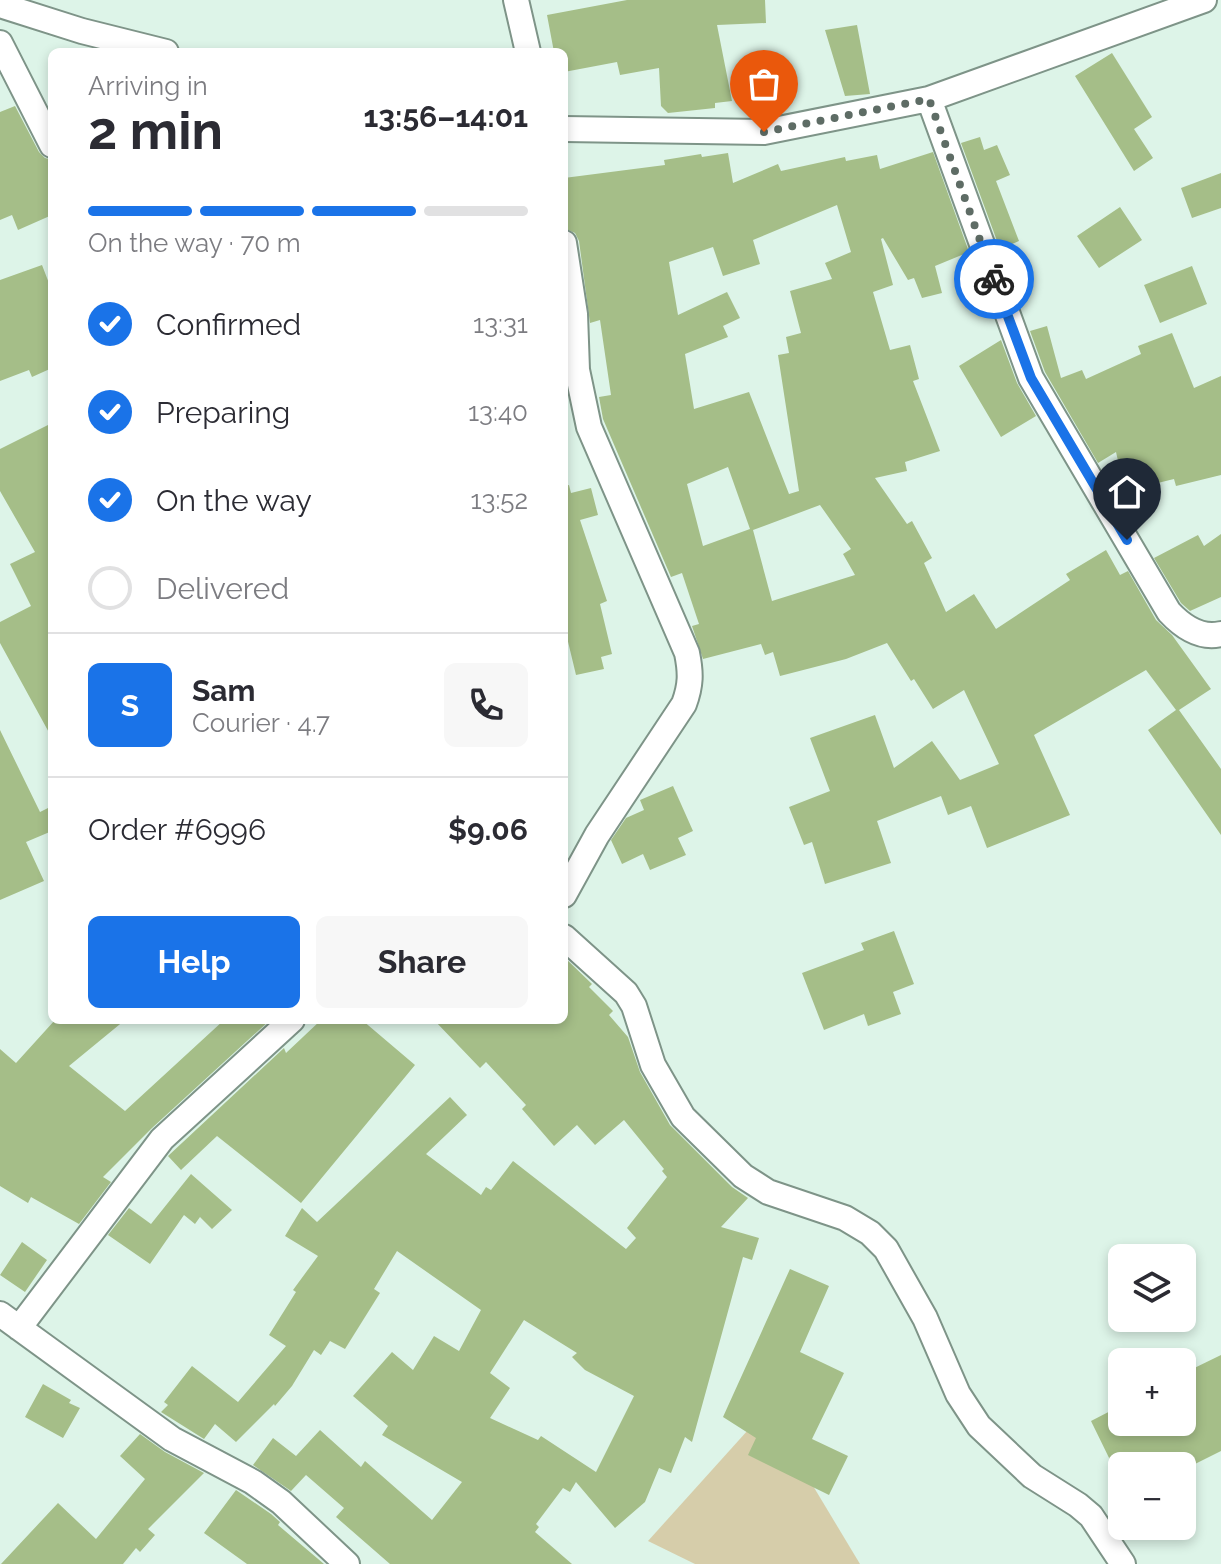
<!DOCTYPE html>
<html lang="en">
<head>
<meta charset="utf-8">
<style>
	body { margin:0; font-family:Raleway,sans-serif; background:#f7f7f7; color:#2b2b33; height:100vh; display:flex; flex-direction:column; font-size:30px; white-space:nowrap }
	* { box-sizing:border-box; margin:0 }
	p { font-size:26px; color:#7c7c81 }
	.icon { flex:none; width:44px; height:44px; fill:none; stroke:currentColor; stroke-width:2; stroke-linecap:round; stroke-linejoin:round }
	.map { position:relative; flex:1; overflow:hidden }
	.details { position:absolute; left:48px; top:48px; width:520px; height:976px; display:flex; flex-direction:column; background:#fff; border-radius:12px; box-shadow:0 4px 12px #0003 }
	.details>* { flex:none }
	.controls { position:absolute; left:1108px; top:1244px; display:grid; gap:16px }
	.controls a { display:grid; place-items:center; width:88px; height:88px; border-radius:12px; background:#fff; box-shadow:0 4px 12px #0003; font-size:40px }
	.pin { position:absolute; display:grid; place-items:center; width:68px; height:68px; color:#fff; margin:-82px -34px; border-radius:50% 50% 50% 0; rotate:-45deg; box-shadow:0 0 8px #0007 }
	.pin .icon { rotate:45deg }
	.courier { position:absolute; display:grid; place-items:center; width:80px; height:80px; margin:-40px; border:6px solid #1a73e8; border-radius:50%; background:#fff; color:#222; box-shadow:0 2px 10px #0007 }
	.headline em { font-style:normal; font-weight:700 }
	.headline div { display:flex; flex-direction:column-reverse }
	.headline { display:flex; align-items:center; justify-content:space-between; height:136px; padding:0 40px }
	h1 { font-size:52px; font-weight:700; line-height:60px }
	.bar { display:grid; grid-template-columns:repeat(4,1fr); gap:12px 8px; align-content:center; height:96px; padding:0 40px }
	.bar i { height:10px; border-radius:6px; background:#e1e1e2 }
	.bar .selected { background:#1a73e8 }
	.bar p { grid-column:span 4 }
	.line { display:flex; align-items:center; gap:20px; padding:0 40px; border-top:2px solid #e1e1e2 }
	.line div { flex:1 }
	.round { display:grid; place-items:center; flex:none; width:84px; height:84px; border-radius:12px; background:#f7f7f7 }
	ol { padding:0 40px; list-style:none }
	li { display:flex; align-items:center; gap:24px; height:88px }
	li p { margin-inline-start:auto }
	li .icon { padding:8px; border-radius:50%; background:#1a73e8; color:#fff; stroke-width:4 }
	li:last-child { color:#7c7c81 }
	li i { width:44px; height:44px; border:4px solid #e1e1e2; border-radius:50% }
	.button { display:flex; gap:16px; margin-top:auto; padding:16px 40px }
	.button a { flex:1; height:92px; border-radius:12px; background:#1a73e8; color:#fff; font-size:32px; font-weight:700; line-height:92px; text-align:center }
	.button a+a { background:#f7f7f7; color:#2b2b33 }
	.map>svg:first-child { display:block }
</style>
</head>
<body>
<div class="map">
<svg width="1221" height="1564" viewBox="0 0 1221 1564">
	<rect width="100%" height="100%" fill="#ddf4e8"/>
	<path fill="#d6cdaa" d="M 748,1430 L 780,1431 L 860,1564 L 695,1564 L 648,1541 Z"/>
	<path fill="#a5be88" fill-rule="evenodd" d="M 627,0 L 765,0 L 766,23 L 717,25 L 732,101 L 715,103 L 715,108 L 668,113 L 661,106 L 659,68 L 620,75 L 617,62 L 564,72 L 564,52 L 554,52 L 547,15 Z
		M 857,25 L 870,94 L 845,96 L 825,30 Z
		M 1112,53 L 1152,117 L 1134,129 L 1153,158 L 1134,171 L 1075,76 Z
		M 15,106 L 39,152 L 45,158 L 52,160 L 52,215 L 18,230 L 12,215 L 0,220 L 0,112 Z
		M 980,137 L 984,150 L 997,145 L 1010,175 L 996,181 L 1019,241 L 1000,249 L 961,143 Z
		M 933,152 L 969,252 L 935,266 L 942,293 L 922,298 L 914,278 L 908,280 L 883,238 L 881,239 L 893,285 L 873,292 L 890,350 L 910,345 L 919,379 L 913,381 L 940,451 L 905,462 L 907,471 L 875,478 L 907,524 L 912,521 L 932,558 L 924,563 L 946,612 L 974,594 L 996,629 L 1070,580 L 1066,574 L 1106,550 L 1120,575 L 1128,571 L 1156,620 L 1172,635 L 1211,689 L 1179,710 L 1221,769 L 1221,835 L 1148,730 L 1176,710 L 1146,670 L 1034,735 L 1070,815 L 987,848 L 971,806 L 948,815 L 941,796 L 877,821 L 891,863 L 825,884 L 812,842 L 804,845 L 789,807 L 830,791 L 810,738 L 875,715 L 894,768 L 932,741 L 960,780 L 999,764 L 964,690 L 933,709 L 914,679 L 911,681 L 887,643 L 846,659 L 780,676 L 773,652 L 765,655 L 761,644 L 703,659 L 692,626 L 699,624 L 682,573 L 671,577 L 603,419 L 599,397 L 611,395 L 600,320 L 590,323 L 579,241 L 575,233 L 564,228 L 564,178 L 665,165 L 664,160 L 701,154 L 702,157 L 728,153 L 733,183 L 778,164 L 781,171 L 845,157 L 846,161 L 877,155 L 880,169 ZM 837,205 L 851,252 L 825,263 L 832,279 L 790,291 L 801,333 L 786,337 L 789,353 L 778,355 L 799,491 L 789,494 L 749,392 L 694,409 L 685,354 L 728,337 L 723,326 L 740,318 L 727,292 L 678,315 L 669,262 L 713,247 L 723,276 L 760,264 L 753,240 ZM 728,467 L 750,529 L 703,546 L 687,484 ZM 820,505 L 851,549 L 843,554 L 855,575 L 772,601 L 753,530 Z
		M 1221,173 L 1221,208 L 1192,218 L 1181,188 Z
		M 1120,207 L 1142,240 L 1099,268 L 1077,236 Z
		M 42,265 L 52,291 L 52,368 L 32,377 L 29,370 L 0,381 L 0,280 Z
		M 1192,266 L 1207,304 L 1160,323 L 1144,285 Z
		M 1047,326 L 1061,378 L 1082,370 L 1086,379 L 1141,354 L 1138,346 L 1172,333 L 1194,388 L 1221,376 L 1221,475 L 1176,486 L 1174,479 L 1125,491 L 1116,452 L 1098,463 L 1045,372 L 1030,331 Z
		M 1001,340 L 1017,383 L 1036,416 L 1001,437 L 959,366 Z
		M 52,423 L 52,738 L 0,643 L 0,622 L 31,606 L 10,564 L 35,552 L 0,491 L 0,449 Z
		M 569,485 L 571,493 L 591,488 L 598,515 L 580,520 L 607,601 L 600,604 L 612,654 L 601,657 L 604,669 L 576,675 L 564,625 L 564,486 Z
		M 1221,534 L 1221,597 L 1190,611 L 1181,603 L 1154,558 L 1198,535 L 1204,546 Z
		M 0,730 L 40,812 L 52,806 L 52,831 L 26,842 L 44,881 L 0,900 Z
		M 673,786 L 693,831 L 678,838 L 686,855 L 650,870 L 643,854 L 622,864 L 611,840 L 626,818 L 644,810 L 640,800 Z
		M 894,931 L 914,984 L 893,992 L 901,1014 L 868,1026 L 864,1014 L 824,1030 L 802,973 L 864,950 L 861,943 Z
		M 564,957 L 592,984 L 589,987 L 613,1011 L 609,1015 L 628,1037 L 640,1072 L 670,1125 L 732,1187 L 748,1198 L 721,1227 L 759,1238 L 752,1260 L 743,1257 L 692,1442 L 685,1437 L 671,1473 L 659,1468 L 645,1502 L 615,1528 L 576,1482 L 570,1492 L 563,1488 L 536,1524 L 539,1527 L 535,1532 L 572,1564 L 390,1564 L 336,1517 L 344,1508 L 306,1475 L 291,1491 L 253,1465 L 273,1438 L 296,1456 L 320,1430 L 361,1467 L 365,1461 L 432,1520 L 462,1482 L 382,1435 L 388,1426 L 353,1396 L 392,1352 L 413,1370 L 434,1336 L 459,1351 L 481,1310 L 397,1251 L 374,1289 L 380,1293 L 345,1349 L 330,1341 L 321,1355 L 314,1350 L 292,1386 L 275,1406 L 274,1404 L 236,1442 L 215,1424 L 204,1439 L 161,1412 L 168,1405 L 164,1402 L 192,1366 L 238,1402 L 286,1346 L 269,1335 L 296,1292 L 293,1290 L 318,1256 L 285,1236 L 302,1208 L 317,1222 L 450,1097 L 467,1115 L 426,1154 L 481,1195 L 486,1187 L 491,1190 L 513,1161 L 626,1249 L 636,1238 L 627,1228 L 667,1177 L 662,1171 L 664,1169 L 624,1120 L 595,1145 L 577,1125 L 554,1146 L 522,1109 L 526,1105 L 486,1062 L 480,1068 L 434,1020 L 564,1020 ZM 524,1320 L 577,1353 L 572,1357 L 585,1370 L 634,1396 L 596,1472 L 541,1436 L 538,1440 L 490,1418 L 510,1388 L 490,1373 Z
		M 55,1020 L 125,1020 L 69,1066 L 125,1111 L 224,1020 L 270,1020 L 152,1128 L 103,1177 L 111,1182 L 79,1224 L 31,1197 L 28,1203 L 0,1186 L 0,1049 L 16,1063 Z
		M 321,1020 L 362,1020 L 415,1065 L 301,1203 L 217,1136 L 181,1170 L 168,1156 L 284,1048 L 286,1053 Z
		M 191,1174 L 232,1210 L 212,1229 L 200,1217 L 195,1224 L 184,1215 L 150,1264 L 108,1235 L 129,1208 L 151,1224 Z
		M 22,1242 L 47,1260 L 25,1292 L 0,1275 Z
		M 790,1269 L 829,1286 L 800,1352 L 844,1373 L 812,1439 L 848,1456 L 829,1495 L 748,1455 L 756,1438 L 723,1417 Z
		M 1221,1355 L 1221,1451 L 1191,1466 L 1113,1466 L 1091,1421 L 1122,1405 L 1122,1422 L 1182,1422 L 1182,1374 Z
		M 43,1384 L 71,1400 L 69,1403 L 80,1408 L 63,1438 L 25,1417 Z
		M 140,1434 L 165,1452 L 204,1473 L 148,1529 L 155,1535 L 140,1552 L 136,1548 L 123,1564 L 1,1564 L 58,1503 L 96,1539 L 145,1479 L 120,1456 Z
		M 236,1490 L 271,1514 L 280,1522 L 278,1525 L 324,1564 L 247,1564 L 204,1533 Z"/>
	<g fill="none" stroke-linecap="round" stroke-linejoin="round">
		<g stroke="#7e9488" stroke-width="28">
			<path id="minor" d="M 516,0 L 528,52
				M 0,5 L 82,31 L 166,52
				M 0,43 L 52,145
				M 929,99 L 1031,378 L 1169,612 C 1183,627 1200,639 1221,634
				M 564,129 L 764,132 L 929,99 L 1204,0
				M 564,243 L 575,314 L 577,370 L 589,427 L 687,653 C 691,673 691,685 684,704 L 597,835 L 564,895
				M 564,937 L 626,993 L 634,1006 L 653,1065 L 683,1117 L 743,1176 L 768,1192 L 845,1218 L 870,1233 L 886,1249 L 925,1318 L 958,1394 L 979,1426 L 1032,1476 L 1078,1505 L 1091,1516 L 1123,1564
				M 0,1314 L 172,1439 L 253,1482 L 281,1502 L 347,1564
				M 19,1328 L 162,1139 L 292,1020"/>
		</g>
		<use href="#minor" stroke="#fff" stroke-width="24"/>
	</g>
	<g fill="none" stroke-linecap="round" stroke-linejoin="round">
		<path stroke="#5e6c65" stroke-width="8" stroke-dasharray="0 14.4" d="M 764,132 L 929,99 L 994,279"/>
		<path stroke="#1a73e8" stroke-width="10" d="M 994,279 L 1031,378 L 1127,540"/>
	</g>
</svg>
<div class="controls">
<a><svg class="icon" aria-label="layers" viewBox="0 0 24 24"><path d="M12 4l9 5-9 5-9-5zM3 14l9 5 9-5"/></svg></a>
<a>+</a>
<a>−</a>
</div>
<div class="pin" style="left:764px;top:132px;background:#ea580c"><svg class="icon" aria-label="bag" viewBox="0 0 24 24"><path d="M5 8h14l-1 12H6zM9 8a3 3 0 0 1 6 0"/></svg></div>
<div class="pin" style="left:1127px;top:540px;background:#1f2937"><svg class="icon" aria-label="home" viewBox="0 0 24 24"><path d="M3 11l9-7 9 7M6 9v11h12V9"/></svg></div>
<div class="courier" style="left:994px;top:279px"><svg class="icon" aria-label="bike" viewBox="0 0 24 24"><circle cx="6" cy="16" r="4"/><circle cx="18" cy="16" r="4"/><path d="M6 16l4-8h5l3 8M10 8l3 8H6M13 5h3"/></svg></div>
<section class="details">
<div class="headline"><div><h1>2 min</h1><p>Arriving in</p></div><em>13:56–14:01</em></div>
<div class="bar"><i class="selected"></i><i class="selected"></i><i class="selected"></i><i></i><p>On the way · 70 m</p></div>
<ol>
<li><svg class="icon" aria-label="check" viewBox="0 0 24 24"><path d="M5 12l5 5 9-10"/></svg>Confirmed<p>13:31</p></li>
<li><svg class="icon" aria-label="check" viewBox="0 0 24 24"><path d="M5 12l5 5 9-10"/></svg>Preparing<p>13:40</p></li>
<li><svg class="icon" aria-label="check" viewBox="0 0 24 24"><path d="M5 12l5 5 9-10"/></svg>On the way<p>13:52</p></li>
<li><i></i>Delivered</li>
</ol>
<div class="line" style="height:144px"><b class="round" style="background:#1a73e8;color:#fff">S</b><div><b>Sam</b><p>Courier · 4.7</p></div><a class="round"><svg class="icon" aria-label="phone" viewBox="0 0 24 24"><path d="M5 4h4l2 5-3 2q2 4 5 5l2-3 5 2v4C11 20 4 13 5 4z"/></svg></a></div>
<div class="line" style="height:104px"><div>Order #6996</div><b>$9.06</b></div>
<div class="button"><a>Help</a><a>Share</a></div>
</section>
</div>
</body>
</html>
